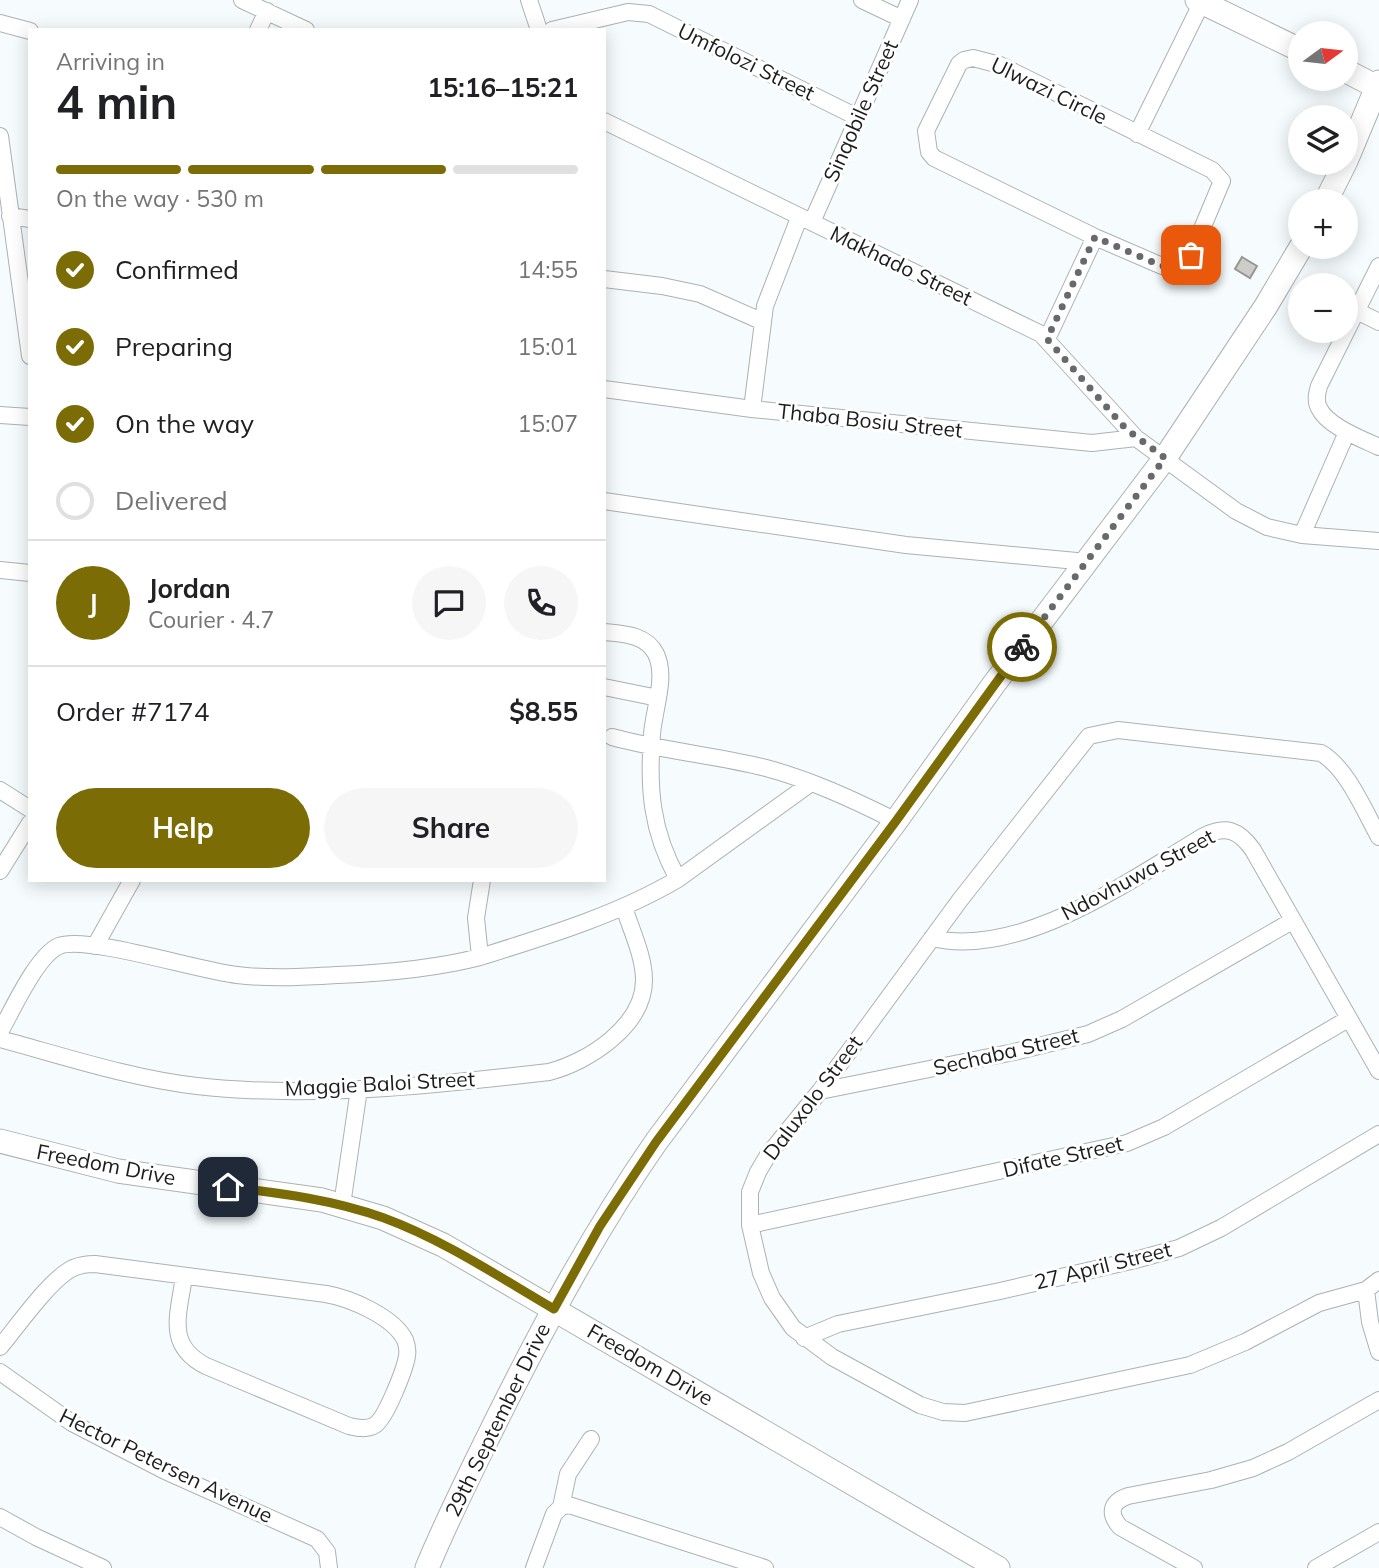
<!DOCTYPE html>
<html lang="en">
<head>
<meta charset="utf-8">
<style>
	body { margin:0; font-family:Mulish,sans-serif; background:#f6f6f6; color:#202124; height:100vh; display:flex; flex-direction:column; font-size:26px; white-space:nowrap }
	* { box-sizing:border-box; margin:0 }
	p { font-size:23px; color:#757577 }
	.icon { flex:none; width:38px; height:38px; fill:none; stroke:currentColor; stroke-width:2; stroke-linecap:round; stroke-linejoin:round }
	.map { position:relative; flex:1; overflow:hidden }
	.sheet { position:absolute; left:28px; top:28px; width:578px; height:854px; display:flex; flex-direction:column; background:#fff; border-radius:0px; box-shadow:0 4px 18px #0003 }
	.sheet>* { flex:none }
	.needle { width:46px; rotate:75deg }
	.tools { position:absolute; left:1288px; top:21px; display:grid; gap:14px }
	.tools a { display:grid; place-items:center; width:70px; height:70px; border-radius:50%; background:#fff; box-shadow:0 4px 18px #0003; font-size:35px }
	.pin { position:absolute; display:grid; place-items:center; width:60px; height:60px; color:#fff; margin:-30px; border-radius:14px; box-shadow:0 4px 10px #0006 }
	.courier { position:absolute; display:grid; place-items:center; width:70px; height:70px; margin:-35px; border:5px solid #7b6c05; border-radius:50%; background:#fff; color:#222; box-shadow:0 2px 9px #0007 }
	.overview em { font-style:normal; font-weight:700 }
	.overview div { display:flex; flex-direction:column-reverse }
	.overview { display:flex; align-items:center; justify-content:space-between; height:119px; padding:0 28px }
	h1 { font-size:46px; font-weight:700; line-height:52px }
	.bar { display:grid; grid-template-columns:repeat(4,1fr); gap:10px 7px; align-content:center; height:84px; padding:0 28px }
	.bar i { height:9px; border-radius:5px; background:#e0e0e0 }
	.bar .current { background:#7b6c05 }
	.bar p { grid-column:span 4 }
	.line { display:flex; align-items:center; gap:18px; padding:0 28px; border-top:2px solid #e0e0e0 }
	.line div { flex:1 }
	.round { display:grid; place-items:center; flex:none; width:74px; height:74px; border-radius:37px; background:#f6f6f6 }
	ol { padding:0 28px; list-style:none }
	li { display:flex; align-items:center; gap:21px; height:77px }
	li p { margin-inline-start:auto }
	li .icon { padding:7px; border-radius:50%; background:#7b6c05; color:#fff; stroke-width:4 }
	li:last-child { color:#757577 }
	li i { width:38px; height:38px; border:4px solid #e0e0e0; border-radius:50% }
	.cta { display:flex; gap:14px; margin-top:auto; padding:14px 28px }
	.cta a { flex:1; height:80px; border-radius:42px; background:#7b6c05; color:#fff; font-size:28px; font-weight:700; line-height:80px; text-align:center }
	.cta a+a { background:#f6f6f6; color:#202124 }
	.map>svg:first-child { display:block }
</style>
</head>
<body>
<div class="map">
<svg width="1379" height="1568" viewBox="0 0 1379 1568">
	<rect width="100%" height="100%" fill="#f6fcfe"/>
	<path fill="#cdccc8" stroke="#979792" stroke-width="2" d="M 1242,257 L 1257,266 L 1250,278 L 1235,269 Z"/>
	<g fill="none" stroke-linecap="round" stroke-linejoin="round">
		<g stroke="#acb1b2" stroke-width="18">
			<path id="street" d="M 242,0 L 306,30
				M 529,0 L 539,30
				M 862,0 L 902,19
				M 0,23 L 30,31
				M 258,30 L 267,11
				M 552,30 L 628,12 L 649,14 L 857,117
				M 973,58 L 1000,65 L 1212,170 L 1222,181 L 1191,255 L 1177,266 L 1162,266 L 1095,237 L 934,158 L 929,152 L 926,131 L 959,64 L 964,60 Z
				M 604,121 L 1041,334 L 1136,438 L 1236,511 L 1267,527 L 1302,535 L 1379,541
				M 1137,134 L 1203,0
				M 0,136 L 30,356
				M 10,216 L 30,219
				M 812,222 L 910,0
				M 1379,266 L 1319,386 C 1317,393 1315,401 1319,408 C 1327,426 1362,439 1379,447
				M 604,279 L 662,286 L 700,294 L 761,321
				M 1357,311 L 1379,322
				M 1047,339 L 1095,237
				M 604,389 L 752,409 L 1092,443 L 1136,438
				M 752,409 L 765,306 L 799,218
				M 0,415 L 30,417
				M 604,501 L 906,545 L 1087,562
				M 1302,535 L 1347,432
				M 0,570 L 30,573
				M 604,632 C 623,634 646,634 656,654 C 667,677 654,709 652,734 C 648,788 651,831 678,879
				M 604,687 L 658,698
				M 612,737 C 663,751 715,755 766,768 C 811,780 854,800 896,821
				M 0,790 L 30,809
				M 1379,837 C 1364,810 1347,768 1321,753 L 1118,730 L 1089,736 L 960,900 L 820,1091 L 768,1155 L 758,1172 L 750,1192 L 750,1225 L 761,1273 L 772,1298 L 793,1328 L 832,1357 L 920,1405 L 943,1412 L 965,1413 L 1190,1365 L 1245,1342 L 1319,1303 L 1366,1290 L 1379,1280
				M 0,871 L 30,823
				M 932,938 C 1021,959 1130,880 1204,836 C 1226,825 1239,830 1253,850 L 1379,1071
				M 95,946 L 132,880
				M 480,957 L 476,918 L 482,880
				M 0,1032 C 12,1011 37,955 59,946 C 87,935 199,971 237,975 C 271,979 304,977 338,975 C 386,973 434,969 480,957 C 547,936 617,915 678,879 L 811,783
				M 0,1039 C 63,1056 133,1079 197,1086 C 310,1099 437,1085 549,1072 C 588,1062 644,1026 644,980 C 644,956 631,930 624,907
				M 820,1091 L 1014,1052 L 1088,1034 L 1122,1019 L 1292,921
				M 342,1205 L 359,1089
				M 750,1225 L 1127,1143 L 1164,1127 L 1348,1019
				M 1366,1290 L 1370,1322 L 1379,1352
				M 804,1338 L 838,1324 L 1000,1291 L 1135,1260 L 1179,1248 L 1221,1228 L 1379,1134
				M 0,1347 C 17,1327 50,1279 73,1268 C 80,1265 87,1264 95,1264 L 326,1294 C 350,1298 394,1317 405,1340 C 407,1345 408,1350 407,1356 C 405,1369 386,1418 375,1425 C 367,1430 357,1428 349,1426 L 206,1366 C 165,1345 179,1314 184,1276
				M 0,1372 L 72,1423 L 165,1471 L 317,1539 L 327,1552 L 329,1568
				M 561,1507 L 568,1474 L 591,1439
				M 0,1517 L 36,1537 L 103,1568
				M 534,1568 L 554,1514 L 561,1507 L 569,1505 L 765,1568
				M 1194,1568 L 1120,1527 C 1108,1513 1111,1502 1128,1496 L 1211,1480 L 1253,1468 L 1288,1452 L 1379,1400
				M 1316,1568 L 1379,1532"/>
		</g>
		<g stroke="#acb1b2" stroke-width="25">
			<path id="secondary" d="M 1197,0 L 1300,50
				M 1346,71 L 1379,88
				M 1346,161 L 1379,82
				M 1326,201 L 1345,163
				M 0,1141 L 118,1171 L 322,1200 L 383,1218 L 443,1245 L 998,1568
				M 427,1568 C 448,1517 473,1468 497,1419 C 545,1323 595,1230 656,1142 L 896,821 L 994,684 L 1165,458 L 1266,306 L 1301,247"/>
		</g>
		<use href="#street" stroke="#fff" stroke-width="16"/>
		<use href="#secondary" stroke="#fff" stroke-width="23"/>
	</g>
	<g fill="none" stroke-linecap="round" stroke-linejoin="round">
		<path stroke="#676a6c" stroke-width="7" stroke-dasharray="0 12.6" d="M 1022,647 L 1165,458 L 1126,429 L 1047,339 L 1095,237 L 1162,266 L 1177,266 L 1191,255"/>
		<path stroke="#7b6c05" stroke-width="9" d="M 228,1187 C 281,1193 334,1200 384,1218 C 444,1240 499,1277 554,1309 L 600,1226 L 656,1142 L 896,821 L 1022,647"/>
	</g>
	<g text-anchor="middle" stroke-width="6" stroke-linejoin="round" paint-order="stroke">
		<g font-size="21" fill="#1a1c1d" stroke="#fff">
			<text transform="translate(746 62) rotate(26)" y="7">Umfolozi Street</text>
			<text transform="translate(1049 91) rotate(26)" y="7">Ulwazi Circle</text>
			<text transform="translate(861 111) rotate(-66)" y="7">Sinqobile Street</text>
			<text transform="translate(901 266) rotate(26)" y="7">Makhado Street</text>
			<text transform="translate(870 421) rotate(6)" y="7">Thaba Bosiu Street</text>
			<text transform="translate(1138 875) rotate(-28)" y="7">Ndovhuwa Street</text>
			<text transform="translate(1006 1052) rotate(-13)" y="7">Sechaba Street</text>
			<text transform="translate(380 1084) rotate(-3)" y="7">Maggie Baloi Street</text>
			<text transform="translate(813 1098) rotate(-53)" y="7">Daluxolo Street</text>
			<text transform="translate(1063 1157) rotate(-13)" y="7">Difate Street</text>
			<text transform="translate(106 1165) rotate(11)" y="7">Freedom Drive</text>
			<text transform="translate(1103 1266) rotate(-14)" y="7">27 April Street</text>
			<text transform="translate(650 1365) rotate(30)" y="7">Freedom Drive</text>
			<text transform="translate(498 1420) rotate(-64)" y="7">29th September Drive</text>
			<text transform="translate(166 1466) rotate(26)" y="7">Hector Petersen Avenue</text>
		</g>
	</g>
</svg>
<div class="tools">
<a><svg class="needle" viewBox="-14 -14 28 28"><path d="M0-13l5 13h-10z" fill="#e53935"/><path d="M0 13l5-13h-10z" fill="#757577"/></svg></a>
<a><svg class="icon" aria-label="layers" viewBox="0 0 24 24"><path d="M12 4l9 5-9 5-9-5zM3 14l9 5 9-5"/></svg></a>
<a>+</a>
<a>−</a>
</div>
<div class="pin" style="left:1191px;top:255px;background:#ea580c"><svg class="icon" aria-label="bag" viewBox="0 0 24 24"><path d="M5 8h14l-1 12H6zM9 8a3 3 0 0 1 6 0"/></svg></div>
<div class="pin" style="left:228px;top:1187px;background:#1f2937"><svg class="icon" aria-label="home" viewBox="0 0 24 24"><path d="M3 11l9-7 9 7M6 9v11h12V9"/></svg></div>
<div class="courier" style="left:1022px;top:647px"><svg class="icon" aria-label="bike" viewBox="0 0 24 24"><circle cx="6" cy="16" r="4"/><circle cx="18" cy="16" r="4"/><path d="M6 16l4-8h5l3 8M10 8l3 8H6M13 5h3"/></svg></div>
<section class="sheet">
<div class="overview"><div><h1>4 min</h1><p>Arriving in</p></div><em>15:16–15:21</em></div>
<div class="bar"><i class="current"></i><i class="current"></i><i class="current"></i><i></i><p>On the way · 530 m</p></div>
<ol>
<li><svg class="icon" aria-label="check" viewBox="0 0 24 24"><path d="M5 12l5 5 9-10"/></svg>Confirmed<p>14:55</p></li>
<li><svg class="icon" aria-label="check" viewBox="0 0 24 24"><path d="M5 12l5 5 9-10"/></svg>Preparing<p>15:01</p></li>
<li><svg class="icon" aria-label="check" viewBox="0 0 24 24"><path d="M5 12l5 5 9-10"/></svg>On the way<p>15:07</p></li>
<li><i></i>Delivered</li>
</ol>
<div class="line" style="height:126px"><b class="round" style="background:#7b6c05;color:#fff">J</b><div><b>Jordan</b><p>Courier · 4.7</p></div><a class="round"><svg class="icon" aria-label="chat" viewBox="0 0 24 24"><path d="M4 5h16v11H9l-5 4z"/></svg></a><a class="round"><svg class="icon" aria-label="phone" viewBox="0 0 24 24"><path d="M5 4h4l2 5-3 2q2 4 5 5l2-3 5 2v4C11 20 4 13 5 4z"/></svg></a></div>
<div class="line" style="height:91px"><div>Order #7174</div><b>$8.55</b></div>
<div class="cta"><a>Help</a><a>Share</a></div>
</section>
</div>
</body>
</html>
